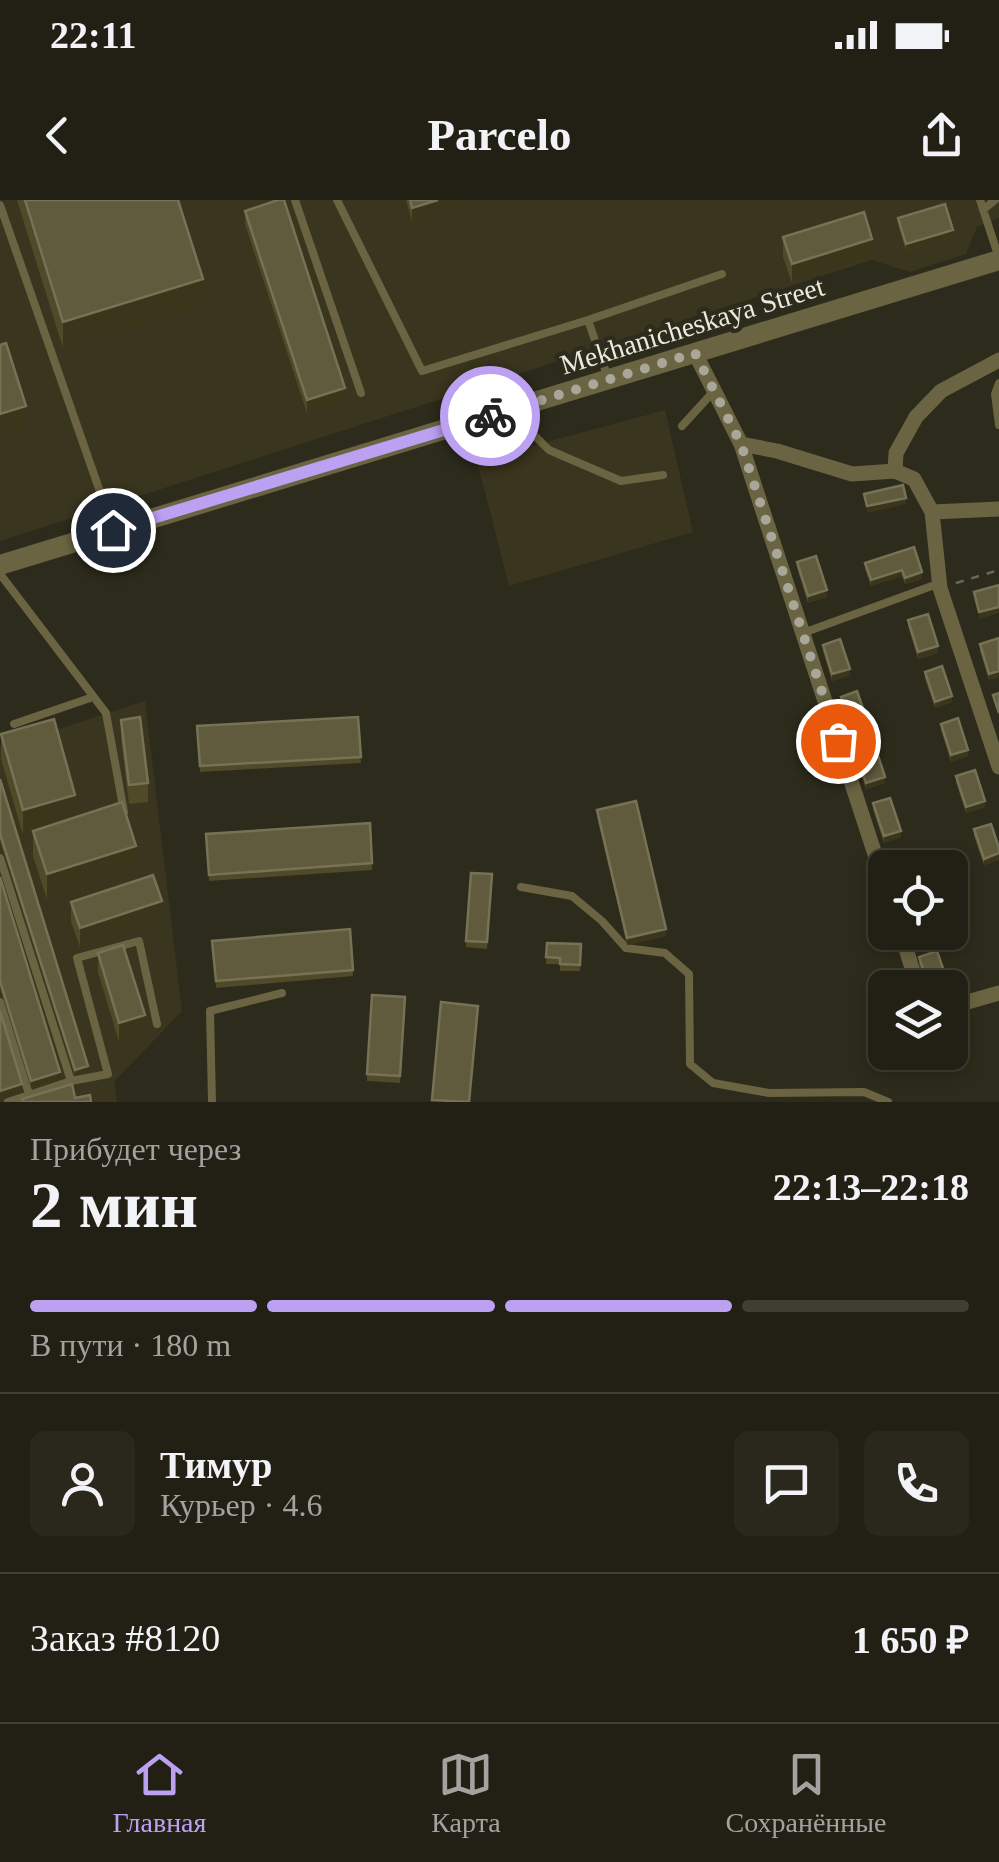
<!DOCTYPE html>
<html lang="ru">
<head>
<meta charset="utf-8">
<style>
	body { margin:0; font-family:"Times New Roman",serif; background:#2a281d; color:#f1f3f6; height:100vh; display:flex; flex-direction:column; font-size:38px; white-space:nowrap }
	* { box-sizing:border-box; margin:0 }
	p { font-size:32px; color:#a2a3a0 }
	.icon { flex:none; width:55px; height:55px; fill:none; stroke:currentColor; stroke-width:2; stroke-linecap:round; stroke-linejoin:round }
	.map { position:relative; height:902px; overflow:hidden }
	.panel { display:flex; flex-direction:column; background:#222014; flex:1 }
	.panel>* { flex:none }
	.buttons { position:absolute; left:868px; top:650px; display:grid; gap:20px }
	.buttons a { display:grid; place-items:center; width:100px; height:100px; border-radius:15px; background:#222014; box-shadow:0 5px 15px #0003,0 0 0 2px #3f3e34; font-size:50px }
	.pin { position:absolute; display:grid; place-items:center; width:85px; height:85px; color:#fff; margin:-42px; border:5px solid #fff; border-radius:50%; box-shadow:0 2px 10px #0007 }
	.courier { position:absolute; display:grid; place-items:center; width:100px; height:100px; margin:-50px; border:8px solid #bca0f2; border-radius:50%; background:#fff; color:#222; box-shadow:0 2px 12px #0007 }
	.summary em { font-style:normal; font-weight:700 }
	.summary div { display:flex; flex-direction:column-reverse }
	.summary { display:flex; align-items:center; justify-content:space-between; height:170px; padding:0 30px }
	h1 { font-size:65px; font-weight:700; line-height:75px }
	.bar { display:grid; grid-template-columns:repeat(4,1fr); gap:15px 10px; align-content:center; height:120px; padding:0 30px }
	.bar i { height:12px; border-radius:8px; background:#3f3e34 }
	.bar .on { background:#bca0f2 }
	.bar p { grid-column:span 4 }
	.line { display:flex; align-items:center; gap:25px; padding:0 30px; border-top:2px solid #3f3e34 }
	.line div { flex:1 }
	.round { display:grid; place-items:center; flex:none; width:105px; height:105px; border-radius:15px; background:#2a281d }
	.status { display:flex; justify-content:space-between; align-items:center; height:70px; padding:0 50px; background:#222014; direction:ltr }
	.status svg { height:28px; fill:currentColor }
	header { display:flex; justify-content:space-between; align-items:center; height:130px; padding:0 30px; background:#222014; font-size:45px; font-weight:700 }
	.tab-bar { display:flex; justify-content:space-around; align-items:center; height:140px; border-top:2px solid #3f3e34; background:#222014; font-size:28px; color:#a2a3a0 }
	.tab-bar a { display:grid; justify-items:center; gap:5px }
	.tab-bar .on { color:#bca0f2 }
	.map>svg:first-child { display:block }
</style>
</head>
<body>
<div class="status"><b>22:11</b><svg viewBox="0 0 49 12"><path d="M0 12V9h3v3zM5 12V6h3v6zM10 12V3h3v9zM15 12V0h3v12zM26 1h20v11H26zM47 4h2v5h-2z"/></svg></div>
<header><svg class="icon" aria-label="back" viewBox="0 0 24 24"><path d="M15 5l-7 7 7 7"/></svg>Parcelo<svg class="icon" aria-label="share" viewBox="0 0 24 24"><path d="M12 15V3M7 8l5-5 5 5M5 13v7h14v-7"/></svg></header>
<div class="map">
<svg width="999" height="902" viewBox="0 0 999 902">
	<rect width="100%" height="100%" fill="#2d2b1b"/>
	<path fill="#39351e" d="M 0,0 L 999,0 L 999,18 L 977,27 L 966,54 L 910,72 L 872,60 L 0,341 Z
		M 665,210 L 693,332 L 509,386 L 477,261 Z
		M 145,501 L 182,811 L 114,882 L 117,902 L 0,902 L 0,548 Z"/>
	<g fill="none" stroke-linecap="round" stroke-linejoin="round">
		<path stroke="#6a685a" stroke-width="2.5" stroke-dasharray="8 8" stroke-linecap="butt" d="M 956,383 L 999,370"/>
		<path stroke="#6a6442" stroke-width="8" d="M 295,0 L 361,193
			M 337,0 L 422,171 L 588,120 L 608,178
			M 980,0 L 999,58
			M 0,5 L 112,326
			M 983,10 L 995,0
			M 588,120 L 722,74
			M 512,213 L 549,250 L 621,281 L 663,275
			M 999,225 L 995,194 L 999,183
			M 682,226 L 714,191
			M 0,374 L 106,513 L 124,612
			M 803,433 L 940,383
			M 14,524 L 93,497
			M 0,658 L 71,881 L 8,902
			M 521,687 L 572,696 L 602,721 L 626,748 L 665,753 L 689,774 L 690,864 L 713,883 L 769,893 L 864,892 L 888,902
			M 0,802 L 29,894
			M 71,881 L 108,874 L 77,758 L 139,741 L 157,824
			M 212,902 L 210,811 L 282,793"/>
		<path stroke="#6a6442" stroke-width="15" d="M 695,153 L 741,244 L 885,685
			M 741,244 L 777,251 L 852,274 L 895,271 L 914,279 L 932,312 L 940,388 L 999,567
			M 895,271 L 896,253 L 916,217 L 941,191 L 999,160
			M 932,312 L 999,309
			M 901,732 L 918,788
			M 950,807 L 999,793"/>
		<path stroke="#6a6442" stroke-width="20" d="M 0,365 L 999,60"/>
	</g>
	<path fill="#504a29" d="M 17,0 L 178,0 L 203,104 L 63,148 Z
		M 406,0 L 480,0 L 412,21 Z
		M 245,11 L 345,201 L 307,213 L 245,24 Z
		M 898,18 L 953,36 L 906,51 L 898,24 Z
		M 783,37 L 872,58 L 792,83 L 783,57 Z
		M 914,347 L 922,379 L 905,384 L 902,376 L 871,386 L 865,369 L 865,363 Z
		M 797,362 L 827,397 L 808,403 L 797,368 Z
		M 908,420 L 938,453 L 918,459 L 908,426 Z
		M 999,438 L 999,477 L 989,480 L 980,451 L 980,444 Z
		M 823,445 L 850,475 L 832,481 L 823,451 Z
		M 925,472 L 952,502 L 935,508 L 925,479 Z
		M 841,497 L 868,529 L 852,535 L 841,504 Z
		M 358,517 L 361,563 L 200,572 L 197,526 Z
		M 121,520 L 148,583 L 148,602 L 129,604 L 121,539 Z
		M 941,524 L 968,556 L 951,562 L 941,530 Z
		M 1,534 L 75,617 L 136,671 L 47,700 L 33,656 L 33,632 L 23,635 L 1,559 Z
		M 855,549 L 885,583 L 866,589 L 855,556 Z
		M 956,576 L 985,607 L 966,613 L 956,582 Z
		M 0,579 L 88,872 L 75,876 L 0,640 Z
		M 873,603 L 901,637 L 884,643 L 873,610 Z
		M 597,610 L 666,736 L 627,745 L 597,617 Z
		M 370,623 L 372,670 L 209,681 L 206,634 Z
		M 974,629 L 999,648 L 999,660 L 984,665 L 974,636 Z
		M 471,673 L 492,674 L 487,749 L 466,747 Z
		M 0,677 L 60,879 L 31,888 L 0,788 Z
		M 71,702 L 162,720 L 80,747 L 71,722 Z
		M 350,729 L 353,776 L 216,788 L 212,741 Z
		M 547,743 L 581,744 L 580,771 L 560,771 L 560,764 L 546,764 Z
		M 98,753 L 145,834 L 119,842 L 98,772 Z
		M 919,757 L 949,788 L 927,788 L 919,764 Z
		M 405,797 L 400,883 L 367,881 L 367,874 Z"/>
	<path fill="#3b361b" d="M 438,0 L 480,0 L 412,21 L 412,8 Z
		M 953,30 L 953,36 L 906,51 L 906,44 Z
		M 872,39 L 872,58 L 792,83 L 792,64 Z
		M 203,79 L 203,104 L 63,148 L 63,122 Z
		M 345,188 L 345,201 L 307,213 L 307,200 Z
		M 26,206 L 26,231 L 0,239 L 0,214 Z
		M 906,298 L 906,304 L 867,313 L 867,306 Z
		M 902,370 L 902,376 L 871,386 L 871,380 Z
		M 922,372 L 922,379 L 905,384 L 905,378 Z
		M 827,390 L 827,397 L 808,403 L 808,396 Z
		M 999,407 L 999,413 L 979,419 L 979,412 Z
		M 938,446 L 938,453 L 918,459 L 918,452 Z
		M 850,469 L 850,475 L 832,481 L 832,474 Z
		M 999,471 L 999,477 L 989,480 L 989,474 Z
		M 952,496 L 952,502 L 935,508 L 935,502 Z
		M 868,523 L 868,529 L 852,535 L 852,529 Z
		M 968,550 L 968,556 L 951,562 L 951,555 Z
		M 885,577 L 885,583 L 866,589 L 866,583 Z
		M 75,595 L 75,620 L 23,635 L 23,610 Z
		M 985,601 L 985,607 L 966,613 L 966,607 Z
		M 901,631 L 901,637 L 884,643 L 884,636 Z
		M 136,646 L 136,671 L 47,700 L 47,674 Z
		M 999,653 L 999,660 L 984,665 L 984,659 Z
		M 162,701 L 162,720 L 80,747 L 80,728 Z
		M 666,729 L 666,736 L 627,745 L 627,738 Z
		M 932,732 L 932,739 L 914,744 L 914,738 Z
		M 145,815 L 145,834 L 119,842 L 119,823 Z
		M 88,866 L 88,872 L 75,876 L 75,870 Z
		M 60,872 L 60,879 L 31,888 L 31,881 Z
		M 22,884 L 22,890 L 0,897 L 0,891 Z"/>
	<path fill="#605b3c" stroke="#767256" stroke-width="2.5" d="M 25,0 L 178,0 L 203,79 L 63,122 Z
		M 278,0 L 284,0 L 345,188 L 307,200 L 245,11 Z
		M 410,0 L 438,0 L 412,8 Z
		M 945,4 L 953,30 L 906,44 L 898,18 Z
		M 864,12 L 872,39 L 792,64 L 783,37 Z
		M 6,143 L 26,206 L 0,214 L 0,145 Z
		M 903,285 L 906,298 L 867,306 L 864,294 Z
		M 914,347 L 922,372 L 905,378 L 902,370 L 871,380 L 865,363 Z
		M 816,356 L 827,390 L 808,396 L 797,362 Z
		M 999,385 L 999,407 L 979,412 L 974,392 Z
		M 928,414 L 938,446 L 918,452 L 908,420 Z
		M 999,438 L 999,471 L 989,474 L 980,444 Z
		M 840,439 L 850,469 L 832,474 L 823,445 Z
		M 942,466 L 952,496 L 935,502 L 925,472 Z
		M 857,491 L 868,523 L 852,529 L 841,497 Z
		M 999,493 L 999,513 L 993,495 Z
		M 140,517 L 148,583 L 129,585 L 121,520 Z
		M 358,517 L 361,557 L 200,566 L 197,526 Z
		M 958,518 L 968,550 L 951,555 L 941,524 Z
		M 54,519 L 75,595 L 23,610 L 1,534 Z
		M 874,543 L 885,577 L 866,583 L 855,549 Z
		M 975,570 L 985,601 L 966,607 L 956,576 Z
		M 0,579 L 88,866 L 75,870 L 0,634 Z
		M 890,598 L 901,631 L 884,636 L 873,603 Z
		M 636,601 L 666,729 L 627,738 L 597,610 Z
		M 122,602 L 136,646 L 47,674 L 33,631 Z
		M 370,623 L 372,663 L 209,675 L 206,634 Z
		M 991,624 L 999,648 L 999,653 L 984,659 L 974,629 Z
		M 471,673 L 492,674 L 487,742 L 466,741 Z
		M 153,675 L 162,701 L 80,728 L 71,702 Z
		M 0,677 L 60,872 L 31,881 L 0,781 Z
		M 350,729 L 353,770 L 216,781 L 212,741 Z
		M 913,732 L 931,732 L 914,738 Z
		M 547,743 L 581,744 L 580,765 L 560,764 L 560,758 L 546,757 Z
		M 123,745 L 145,815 L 119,823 L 98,753 Z
		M 937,751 L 949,786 L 943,788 L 929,788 L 919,757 Z
		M 372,795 L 405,797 L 400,876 L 367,874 Z
		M 441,802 L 478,806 L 469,902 L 432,900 Z
		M 0,811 L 22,884 L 0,891 Z
		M 72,884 L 75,898 L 90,895 L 91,902 L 23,902 L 22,899 Z"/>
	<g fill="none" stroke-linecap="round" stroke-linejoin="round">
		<path stroke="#a8a79a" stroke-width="10" stroke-dasharray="0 18" d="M 490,216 L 695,153 L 741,244 L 838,541"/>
		<path stroke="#bca0f2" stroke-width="12" d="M 113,330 L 490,216"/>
	</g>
	<g text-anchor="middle" stroke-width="9" stroke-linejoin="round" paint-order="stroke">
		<g font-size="28" fill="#ebeadf" stroke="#2d2b1b">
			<text transform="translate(692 125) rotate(-17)" y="10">Mekhanicheskaya Street</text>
		</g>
	</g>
</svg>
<div class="buttons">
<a><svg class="icon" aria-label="locate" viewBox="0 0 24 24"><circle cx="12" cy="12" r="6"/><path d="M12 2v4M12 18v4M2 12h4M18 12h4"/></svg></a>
<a><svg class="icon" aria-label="layers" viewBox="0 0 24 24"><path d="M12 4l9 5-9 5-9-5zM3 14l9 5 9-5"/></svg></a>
</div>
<div class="pin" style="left:838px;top:541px;background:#ea580c"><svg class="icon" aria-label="bag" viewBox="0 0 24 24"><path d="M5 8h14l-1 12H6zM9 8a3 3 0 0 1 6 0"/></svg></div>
<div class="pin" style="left:113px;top:330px;background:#1f2937"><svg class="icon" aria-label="home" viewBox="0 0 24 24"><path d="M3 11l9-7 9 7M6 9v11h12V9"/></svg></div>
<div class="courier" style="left:490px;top:216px"><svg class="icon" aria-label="bike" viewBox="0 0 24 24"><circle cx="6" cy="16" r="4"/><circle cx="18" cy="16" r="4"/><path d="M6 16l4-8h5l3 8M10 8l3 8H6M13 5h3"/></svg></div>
</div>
<section class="panel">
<div class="summary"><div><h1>2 мин</h1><p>Прибудет через</p></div><em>22:13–22:18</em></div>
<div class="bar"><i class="on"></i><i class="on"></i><i class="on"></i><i></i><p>В пути · 180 m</p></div>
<div class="line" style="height:180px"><a class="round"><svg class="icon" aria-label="person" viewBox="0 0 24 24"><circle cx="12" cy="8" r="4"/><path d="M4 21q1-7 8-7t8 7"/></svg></a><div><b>Тимур</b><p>Курьер · 4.6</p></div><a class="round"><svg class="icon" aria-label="chat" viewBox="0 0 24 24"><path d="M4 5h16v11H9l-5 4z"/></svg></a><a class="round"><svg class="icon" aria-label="phone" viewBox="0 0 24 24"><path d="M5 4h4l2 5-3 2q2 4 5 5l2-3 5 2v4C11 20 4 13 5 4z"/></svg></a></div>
<div class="line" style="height:130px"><div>Заказ #8120</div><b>1 650 ₽</b></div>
</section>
<nav class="tab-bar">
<a class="on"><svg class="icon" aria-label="home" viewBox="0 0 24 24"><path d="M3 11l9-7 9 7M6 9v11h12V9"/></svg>Главная</a>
<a><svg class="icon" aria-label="map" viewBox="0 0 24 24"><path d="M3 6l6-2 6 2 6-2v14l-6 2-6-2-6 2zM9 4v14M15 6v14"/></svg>Карта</a>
<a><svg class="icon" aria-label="saved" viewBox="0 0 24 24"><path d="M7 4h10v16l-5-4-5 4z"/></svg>Сохранённые</a>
</nav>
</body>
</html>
